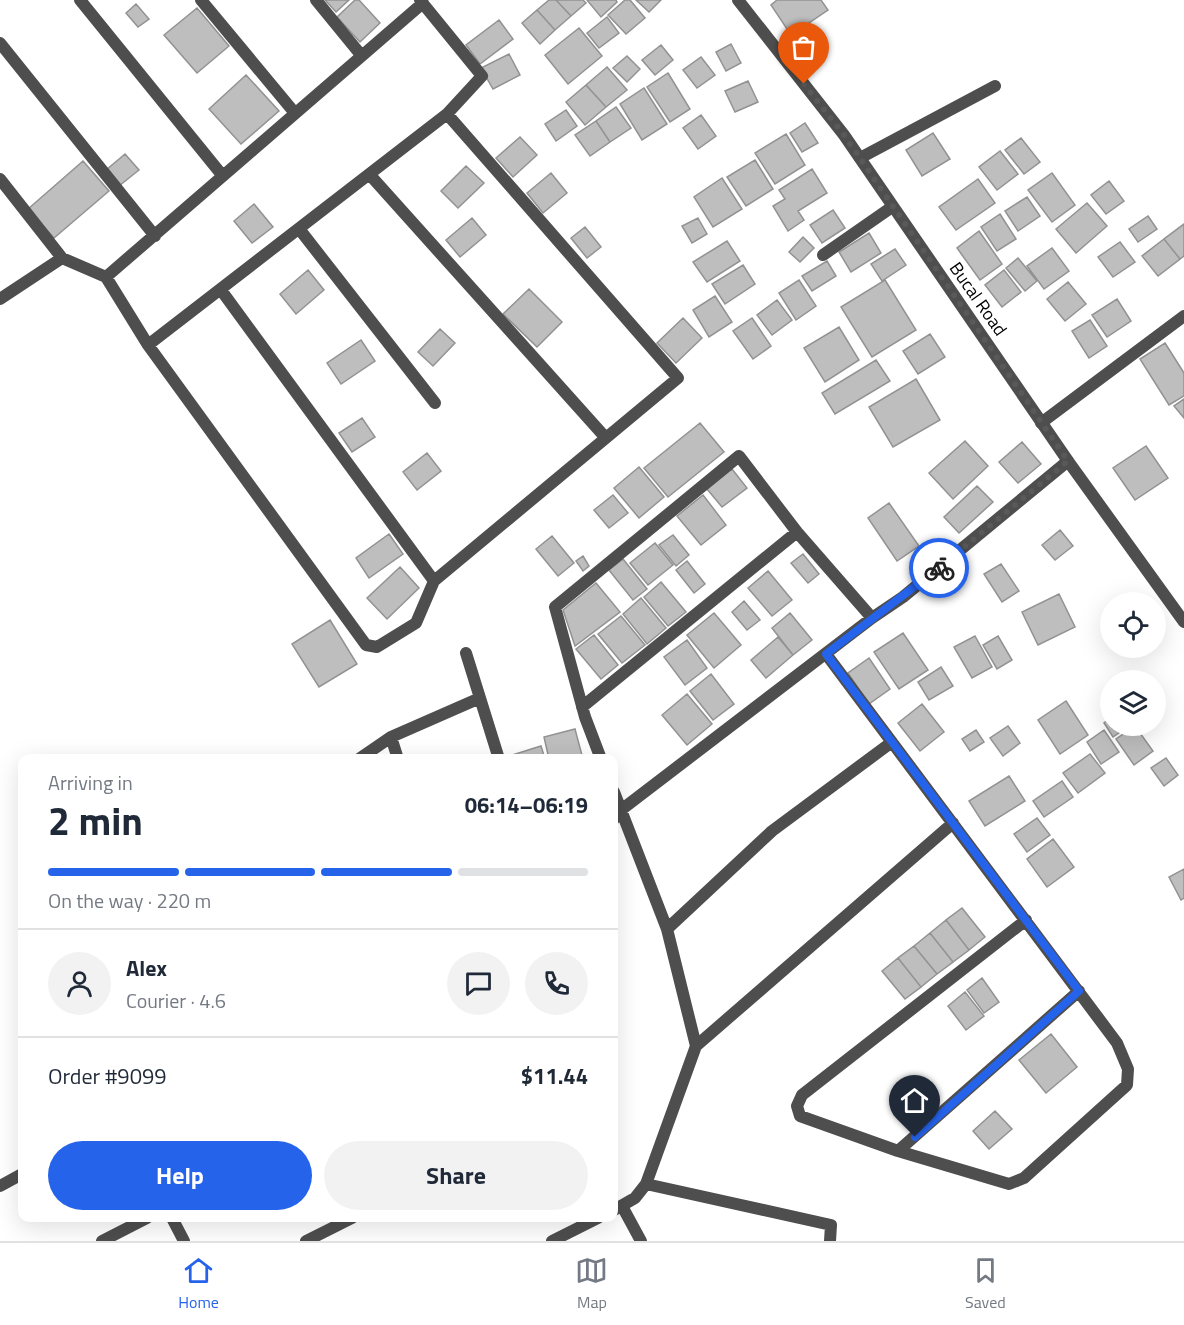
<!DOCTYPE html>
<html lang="en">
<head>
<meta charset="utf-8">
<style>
	body { margin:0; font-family:"Titillium Web",sans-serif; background:#f2f2f3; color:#1f2937; height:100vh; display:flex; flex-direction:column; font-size:22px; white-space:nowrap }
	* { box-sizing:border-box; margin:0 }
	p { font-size:20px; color:#747a83 }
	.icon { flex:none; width:33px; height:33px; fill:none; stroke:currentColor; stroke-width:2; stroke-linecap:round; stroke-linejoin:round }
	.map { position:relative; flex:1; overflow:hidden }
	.side { position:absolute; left:18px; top:754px; width:600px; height:468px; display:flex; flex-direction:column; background:#fff; border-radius:12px; box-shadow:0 6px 24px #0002 }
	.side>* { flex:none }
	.buttons { position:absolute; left:1100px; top:592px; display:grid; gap:12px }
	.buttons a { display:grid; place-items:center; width:66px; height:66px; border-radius:50%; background:#fff; box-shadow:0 6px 24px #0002; font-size:30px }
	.pin { position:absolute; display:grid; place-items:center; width:51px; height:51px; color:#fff; margin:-62px -26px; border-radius:50% 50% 50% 0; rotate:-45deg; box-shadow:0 0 6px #0007 }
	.pin .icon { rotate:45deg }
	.courier { position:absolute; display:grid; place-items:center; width:60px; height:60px; margin:-30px; border:4px solid #2563eb; border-radius:50%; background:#fff; color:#222; box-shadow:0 2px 8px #0007 }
	.overview em { font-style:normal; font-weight:700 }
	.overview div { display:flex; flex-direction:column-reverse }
	.overview { display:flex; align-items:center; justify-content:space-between; height:102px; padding:0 30px }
	h1 { font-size:39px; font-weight:700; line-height:45px }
	.bar { display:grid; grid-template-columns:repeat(4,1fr); gap:9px 6px; align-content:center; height:72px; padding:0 30px }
	.bar i { height:8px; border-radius:4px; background:#e0e1e3 }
	.bar .active { background:#2563eb }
	.bar p { grid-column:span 4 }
	.line { display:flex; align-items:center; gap:15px; padding:0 30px; border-top:2px solid #e0e1e3 }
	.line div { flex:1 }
	.round { display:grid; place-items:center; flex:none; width:63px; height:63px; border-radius:32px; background:#f2f2f3 }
	.primary-button { display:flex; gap:12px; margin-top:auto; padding:12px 30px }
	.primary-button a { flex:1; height:69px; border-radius:36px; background:#2563eb; color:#fff; font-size:24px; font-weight:700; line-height:69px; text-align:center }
	.primary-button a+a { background:#f2f2f3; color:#1f2937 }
	.menu { display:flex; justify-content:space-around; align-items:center; height:84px; border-top:2px solid #e0e1e3; background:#fff; font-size:16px; color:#747a83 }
	.menu a { display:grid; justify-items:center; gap:3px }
	.menu .active { color:#2563eb }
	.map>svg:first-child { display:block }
</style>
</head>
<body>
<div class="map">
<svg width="1184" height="1241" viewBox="0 0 1184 1241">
	<rect width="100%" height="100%" fill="#fff"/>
	<path fill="#bebebe" stroke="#929292" stroke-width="1.5" d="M 325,0 L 349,0 L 336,12 Z
		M 355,0 L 359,0 L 380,23 L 360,42 L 337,17 Z
		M 549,0 L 556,0 L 571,16 L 555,30 L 537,10 Z
		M 556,0 L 583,0 L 586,3 L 571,16 Z
		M 587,0 L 616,0 L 617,2 L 601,17 Z
		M 625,0 L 630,0 L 645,18 L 626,34 L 608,15 Z
		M 636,0 L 661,0 L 649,12 Z
		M 777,0 L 821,0 L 828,10 L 791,35 L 771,5 Z
		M 136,4 L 149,19 L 138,27 L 126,13 Z
		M 197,8 L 229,46 L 197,73 L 164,35 Z
		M 537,10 L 555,30 L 540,44 L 522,23 Z
		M 607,17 L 619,33 L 599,48 L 587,33 Z
		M 499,20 L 513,39 L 480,64 L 466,45 Z
		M 579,28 L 602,56 L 568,84 L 545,55 Z
		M 731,44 L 741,63 L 726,71 L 716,52 Z
		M 661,45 L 673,60 L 655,75 L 642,60 Z
		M 509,54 L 520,75 L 493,89 L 481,68 Z
		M 627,56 L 640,69 L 627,82 L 613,68 Z
		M 701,57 L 715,75 L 697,88 L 683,70 Z
		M 607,67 L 627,90 L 606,107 L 586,85 Z
		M 668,73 L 690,109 L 670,122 L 647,87 Z
		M 246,75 L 279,111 L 241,144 L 209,109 Z
		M 748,81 L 758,102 L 735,112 L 725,91 Z
		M 586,85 L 606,107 L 585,125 L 566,102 Z
		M 644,88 L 667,124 L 642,140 L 620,104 Z
		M 616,107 L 631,128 L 610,142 L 596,121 Z
		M 566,110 L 577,126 L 556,141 L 545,124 Z
		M 701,115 L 716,136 L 698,149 L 683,128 Z
		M 596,121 L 610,142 L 590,156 L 575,135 Z
		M 805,123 L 818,143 L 802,152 L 790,133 Z
		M 933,133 L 950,159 L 922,176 L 906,150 Z
		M 786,134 L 805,165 L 775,184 L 755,153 Z
		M 520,137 L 537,155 L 513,177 L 496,158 Z
		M 1021,138 L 1040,162 L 1024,174 L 1005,150 Z
		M 1000,151 L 1018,174 L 997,190 L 979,167 Z
		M 125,154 L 139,170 L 119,186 L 106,170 Z
		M 755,160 L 773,189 L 746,206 L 727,177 Z
		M 83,161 L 109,191 L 54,238 L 28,209 Z
		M 466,166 L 484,183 L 458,208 L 441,191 Z
		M 812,169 L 827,193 L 798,211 L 804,220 L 788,231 L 773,206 L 785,199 L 779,190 Z
		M 551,173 L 567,193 L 543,213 L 527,193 Z
		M 1052,173 L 1075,205 L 1052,222 L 1028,190 Z
		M 722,178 L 742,209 L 713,227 L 694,197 Z
		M 978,179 L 995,203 L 956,230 L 939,207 Z
		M 1109,181 L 1124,201 L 1106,214 L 1091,195 Z
		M 1027,197 L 1040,216 L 1018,231 L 1005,211 Z
		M 1087,203 L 1107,226 L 1076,253 L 1056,229 Z
		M 254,204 L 273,227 L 252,243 L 234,221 Z
		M 833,210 L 845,228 L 822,243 L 810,225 Z
		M 1000,214 L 1016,239 L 997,251 L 981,227 Z
		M 1148,216 L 1157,229 L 1138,242 L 1129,229 Z
		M 472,218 L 486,235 L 460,257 L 446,240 Z
		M 698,218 L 707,234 L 692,243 L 682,226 Z
		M 1184,224 L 1184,256 L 1180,259 L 1164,239 Z
		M 585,227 L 601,247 L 587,258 L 571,238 Z
		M 979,231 L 1002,264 L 980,280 L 957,248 Z
		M 869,233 L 881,253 L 851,272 L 839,252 Z
		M 803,237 L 814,248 L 800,262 L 789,252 Z
		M 1164,239 L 1180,259 L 1158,276 L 1142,256 Z
		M 727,241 L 740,261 L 707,282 L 693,262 Z
		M 1120,242 L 1135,262 L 1113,277 L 1098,257 Z
		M 1052,248 L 1069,271 L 1044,289 L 1027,266 Z
		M 895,249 L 906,265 L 882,281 L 871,264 Z
		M 1018,258 L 1037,281 L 1025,291 L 1006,268 Z
		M 827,261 L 836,276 L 812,291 L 802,276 Z
		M 743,265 L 755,284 L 725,304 L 712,284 Z
		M 308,270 L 324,290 L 296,314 L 280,294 Z
		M 1004,270 L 1021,292 L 1002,307 L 985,285 Z
		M 799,280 L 816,306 L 796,320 L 779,293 Z
		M 885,280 L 916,330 L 872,357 L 841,307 Z
		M 1068,282 L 1086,304 L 1065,321 L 1047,299 Z
		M 529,289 L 562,322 L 537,347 L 503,314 Z
		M 715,296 L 732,322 L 709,337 L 693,310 Z
		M 1117,299 L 1131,321 L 1107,337 L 1092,315 Z
		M 777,300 L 792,320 L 772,335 L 757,315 Z
		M 683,318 L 702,338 L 676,363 L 657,343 Z
		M 752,318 L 771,346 L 753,359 L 733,331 Z
		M 1090,320 L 1107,346 L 1089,358 L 1072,331 Z
		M 839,327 L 859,360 L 825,382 L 804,348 Z
		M 440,329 L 455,343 L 433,366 L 418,352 Z
		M 930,334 L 945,357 L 918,374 L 903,351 Z
		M 361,340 L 375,361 L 341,384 L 327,363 Z
		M 1165,343 L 1184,373 L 1184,396 L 1169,405 L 1140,359 Z
		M 876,360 L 890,381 L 835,414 L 822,393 Z
		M 916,379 L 940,420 L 893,447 L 869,407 Z
		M 1184,399 L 1184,418 L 1174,406 Z
		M 362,418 L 375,437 L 352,452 L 339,433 Z
		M 700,423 L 724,452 L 668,497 L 644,468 Z
		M 965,441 L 988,466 L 953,499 L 929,473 Z
		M 1022,442 L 1041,464 L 1018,483 L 999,462 Z
		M 1146,446 L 1168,478 L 1135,500 L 1113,468 Z
		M 427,453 L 441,471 L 417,490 L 403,472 Z
		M 639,467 L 664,497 L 639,518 L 614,488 Z
		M 732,469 L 747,488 L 722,507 L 707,489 Z
		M 977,486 L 993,502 L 959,533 L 944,517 Z
		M 613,495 L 628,513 L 609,528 L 594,510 Z
		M 703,495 L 726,525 L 701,545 L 677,516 Z
		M 889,503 L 919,546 L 897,561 L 868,518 Z
		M 1060,530 L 1073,546 L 1055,560 L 1042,545 Z
		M 389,534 L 403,554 L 369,578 L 356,558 Z
		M 673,535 L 689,555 L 676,566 L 659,545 Z
		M 552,536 L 574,563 L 558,576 L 536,549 Z
		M 655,543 L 673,565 L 648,585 L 630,563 Z
		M 803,554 L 819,574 L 808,583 L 791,563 Z
		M 583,556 L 589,566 L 583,571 L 576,561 Z
		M 623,559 L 647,589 L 633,600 L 609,570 Z
		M 687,561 L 705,584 L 694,593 L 676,570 Z
		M 1001,564 L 1019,591 L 1002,602 L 984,574 Z
		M 400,567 L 419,588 L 387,619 L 367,598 Z
		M 768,571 L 792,600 L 772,616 L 748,588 Z
		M 661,582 L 686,612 L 668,626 L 644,597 Z
		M 596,583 L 620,612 L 575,646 L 563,610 Z
		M 1059,594 L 1075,627 L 1038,645 L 1022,612 Z
		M 641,598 L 666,628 L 647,644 L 623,614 Z
		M 744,601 L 760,620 L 747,630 L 732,612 Z
		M 714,613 L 741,645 L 714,668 L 687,635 Z
		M 790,613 L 812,640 L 793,655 L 772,628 Z
		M 621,616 L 645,645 L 622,663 L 598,634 Z
		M 330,620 L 357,664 L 319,687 L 292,644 Z
		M 903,633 L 928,670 L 899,689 L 874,652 Z
		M 594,635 L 618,665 L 601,679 L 576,649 Z
		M 975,636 L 992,667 L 972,678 L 954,647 Z
		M 998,636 L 1012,660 L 997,669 L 983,645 Z
		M 778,637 L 793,655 L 766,678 L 751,660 Z
		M 687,640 L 707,668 L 685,685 L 664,657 Z
		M 869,658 L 890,689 L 869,704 L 848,673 Z
		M 941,667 L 953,686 L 929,700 L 918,682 Z
		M 711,674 L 734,704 L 713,720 L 690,691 Z
		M 687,694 L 712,724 L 687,745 L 662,715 Z
		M 1066,701 L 1088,735 L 1060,754 L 1038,720 Z
		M 922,704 L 944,732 L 920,751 L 898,723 Z
		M 1110,718 L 1110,726 L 1129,726 L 1113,737 L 1104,723 Z
		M 1008,726 L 1020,743 L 1003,756 L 990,738 Z
		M 1135,726 L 1153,751 L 1134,765 L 1116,739 Z
		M 575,729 L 583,759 L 549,759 L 544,737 Z
		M 976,730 L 984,742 L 970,751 L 962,739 Z
		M 1104,730 L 1119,752 L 1101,764 L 1087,742 Z
		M 541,746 L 545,759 L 510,759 L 509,756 Z
		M 1090,754 L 1105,773 L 1078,793 L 1063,773 Z
		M 1166,758 L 1178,775 L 1164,786 L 1151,768 Z
		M 1009,776 L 1025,801 L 985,826 L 969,801 Z
		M 1062,781 L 1073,797 L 1044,817 L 1033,801 Z
		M 1037,818 L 1050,835 L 1027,852 L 1014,834 Z
		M 1053,839 L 1074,867 L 1047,887 L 1027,859 Z
		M 1184,869 L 1184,898 L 1181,900 L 1169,877 Z
		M 962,908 L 985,937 L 969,950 L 946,920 Z
		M 946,920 L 969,950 L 953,962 L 930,933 Z
		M 930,933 L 953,962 L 937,974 L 914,946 Z
		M 914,946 L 937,974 L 921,987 L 898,958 Z
		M 898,958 L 921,987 L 905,999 L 882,971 Z
		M 982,978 L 999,1002 L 984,1013 L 967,990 Z
		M 965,992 L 984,1016 L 966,1030 L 948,1006 Z
		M 1051,1034 L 1077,1067 L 1046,1093 L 1019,1060 Z
		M 995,1111 L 1012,1129 L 989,1149 L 973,1131 Z"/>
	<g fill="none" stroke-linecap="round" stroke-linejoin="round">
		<path stroke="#4e4e4e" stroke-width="12" d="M 860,158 L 995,86
			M 1041,423 L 1184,316"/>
		<path stroke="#4e4e4e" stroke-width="12" d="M 80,0 L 222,175
			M 201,0 L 294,112
			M 316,0 L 361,55
			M 0,43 L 155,236
			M 370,175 L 605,437
			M 0,179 L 62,258 L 106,277 L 148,345 L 366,645 L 377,647 L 416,623 L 434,581
			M 300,230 L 435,403
			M 823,255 L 892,207
			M 106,277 L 423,3
			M 221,290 L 434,581 L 678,378 L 447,114
			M 0,299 L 62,258
			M 148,345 L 447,114 L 482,76 L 420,0
			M 466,653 L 499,759
			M 826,654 L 1117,1043 L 1128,1069 L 1127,1085 L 1024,1178 L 1009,1184 L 898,1151 L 800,1116 L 797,1106 L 802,1095 L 1026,920
			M 582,707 L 797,532
			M 391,737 L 398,759
			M 359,759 L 391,737 L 480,698
			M 601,759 L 585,717 L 555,607 L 739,456 L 797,532 L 872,618
			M 614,792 L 667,929 L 696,1046 L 646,1184 L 635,1198 L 614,1210
			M 614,819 L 621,810 L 872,618 L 903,597 L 1068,461
			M 667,929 L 772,831 L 892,742
			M 696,1046 L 953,823
			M 898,1151 L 1079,991
			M 646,1184 L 831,1225 L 830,1241
			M 0,1186 L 22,1174
			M 622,1206 L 641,1241
			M 172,1218 L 184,1241
			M 102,1241 L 147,1218
			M 306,1241 L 352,1218
			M 552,1241 L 598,1218"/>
		<path stroke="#4e4e4e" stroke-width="12" d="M 738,0 L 844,135 L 1068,461 L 1184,622"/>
	</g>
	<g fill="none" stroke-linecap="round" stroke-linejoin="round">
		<path stroke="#595959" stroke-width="6" stroke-dasharray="0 10.8" d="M 804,84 L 844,135 L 1068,461 L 939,568"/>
		<path stroke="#2563eb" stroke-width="8" d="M 915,1137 L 1079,991 L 826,654 L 939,568"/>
	</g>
	<g text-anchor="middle" stroke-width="5" stroke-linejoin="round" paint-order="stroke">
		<g font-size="18" fill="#000" stroke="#fff">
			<text transform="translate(978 299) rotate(55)" y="6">Bucal Road</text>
		</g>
	</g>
</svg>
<div class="buttons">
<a><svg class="icon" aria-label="locate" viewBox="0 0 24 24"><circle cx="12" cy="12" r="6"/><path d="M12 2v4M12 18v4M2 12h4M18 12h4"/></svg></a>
<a><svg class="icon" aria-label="layers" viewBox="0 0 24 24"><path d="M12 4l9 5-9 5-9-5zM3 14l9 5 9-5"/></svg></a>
</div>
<div class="pin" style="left:804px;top:84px;background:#ea580c"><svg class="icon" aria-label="bag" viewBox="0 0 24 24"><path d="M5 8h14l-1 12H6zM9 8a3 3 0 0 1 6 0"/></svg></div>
<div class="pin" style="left:915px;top:1137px;background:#1f2937"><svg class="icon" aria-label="home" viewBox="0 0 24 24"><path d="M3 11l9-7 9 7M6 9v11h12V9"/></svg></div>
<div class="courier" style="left:939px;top:568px"><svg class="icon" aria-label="bike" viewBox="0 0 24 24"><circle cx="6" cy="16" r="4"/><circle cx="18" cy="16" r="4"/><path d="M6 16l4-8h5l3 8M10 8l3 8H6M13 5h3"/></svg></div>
<section class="side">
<div class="overview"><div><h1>2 min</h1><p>Arriving in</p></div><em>06:14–06:19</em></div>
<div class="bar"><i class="active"></i><i class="active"></i><i class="active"></i><i></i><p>On the way · 220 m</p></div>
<div class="line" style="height:108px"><a class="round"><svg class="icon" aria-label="person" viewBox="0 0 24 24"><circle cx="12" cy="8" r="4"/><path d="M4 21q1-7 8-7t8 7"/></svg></a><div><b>Alex</b><p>Courier · 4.6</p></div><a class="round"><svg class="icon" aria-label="chat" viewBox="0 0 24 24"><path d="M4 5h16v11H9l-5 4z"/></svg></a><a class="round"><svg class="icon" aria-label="phone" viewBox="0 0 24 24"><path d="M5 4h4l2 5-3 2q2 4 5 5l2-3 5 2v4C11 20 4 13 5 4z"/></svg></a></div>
<div class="line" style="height:78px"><div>Order #9099</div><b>$11.44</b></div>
<div class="primary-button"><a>Help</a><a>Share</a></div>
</section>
</div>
<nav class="menu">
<a class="active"><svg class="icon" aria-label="home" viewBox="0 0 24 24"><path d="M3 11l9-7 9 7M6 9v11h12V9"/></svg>Home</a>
<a><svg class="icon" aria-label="map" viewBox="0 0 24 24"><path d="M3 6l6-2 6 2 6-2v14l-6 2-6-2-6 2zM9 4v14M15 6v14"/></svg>Map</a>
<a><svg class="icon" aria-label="saved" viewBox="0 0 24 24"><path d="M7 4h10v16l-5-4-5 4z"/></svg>Saved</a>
</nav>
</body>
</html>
